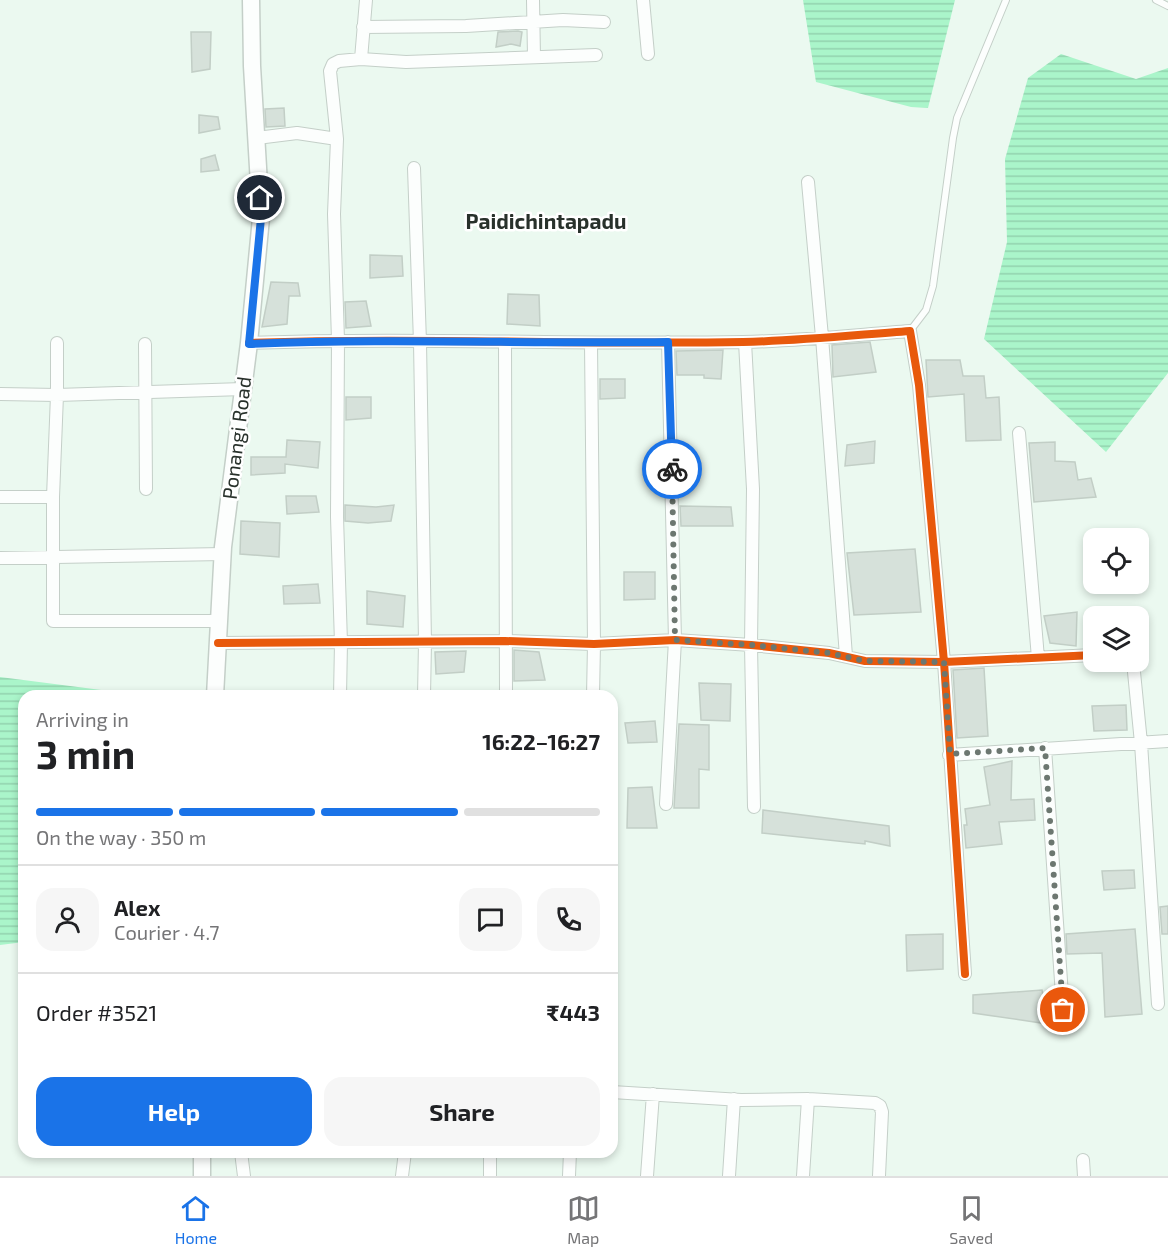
<!DOCTYPE html>
<html lang="en">
<head>
<meta charset="utf-8">
<style>
	body { margin:0; font-family:"Exo 2",sans-serif; background:#f6f6f6; color:#202124; height:100vh; display:flex; flex-direction:column; font-size:22px; white-space:nowrap }
	* { box-sizing:border-box; margin:0 }
	p { font-size:20px; color:#757577 }
	.icon { flex:none; width:33px; height:33px; fill:none; stroke:currentColor; stroke-width:2; stroke-linecap:round; stroke-linejoin:round }
	.map { position:relative; flex:1; overflow:hidden }
	.sheet { position:absolute; left:18px; top:690px; width:600px; height:468px; display:flex; flex-direction:column; background:#fff; border-radius:18px; box-shadow:0 3px 9px #0003 }
	.sheet>* { flex:none }
	.buttons { position:absolute; left:1083px; top:528px; display:grid; gap:12px }
	.buttons a { display:grid; place-items:center; width:66px; height:66px; border-radius:12px; background:#fff; box-shadow:0 3px 9px #0003; font-size:30px }
	.pin { position:absolute; display:grid; place-items:center; width:51px; height:51px; color:#fff; margin:-26px; border:3px solid #fff; border-radius:50%; box-shadow:0 2px 6px #0007 }
	.courier { position:absolute; display:grid; place-items:center; width:60px; height:60px; margin:-30px; border:4px solid #1a73e8; border-radius:50%; background:#fff; color:#222; box-shadow:0 2px 8px #0007 }
	.headline em { font-style:normal; font-weight:700 }
	.headline div { display:flex; flex-direction:column-reverse }
	.headline { display:flex; align-items:center; justify-content:space-between; height:102px; padding:0 18px }
	h1 { font-size:39px; font-weight:700; line-height:45px }
	.bar { display:grid; grid-template-columns:repeat(4,1fr); gap:9px 6px; align-content:center; height:72px; padding:0 18px }
	.bar i { height:8px; border-radius:4px; background:#e0e0e0 }
	.bar .on { background:#1a73e8 }
	.bar p { grid-column:span 4 }
	.line { display:flex; align-items:center; gap:15px; padding:0 18px; border-top:2px solid #e0e0e0 }
	.line div { flex:1 }
	.round { display:grid; place-items:center; flex:none; width:63px; height:63px; border-radius:18px; background:#f6f6f6 }
	.button { display:flex; gap:12px; margin-top:auto; padding:12px 18px }
	.button a { flex:1; height:69px; border-radius:18px; background:#1a73e8; color:#fff; font-size:24px; font-weight:700; line-height:69px; text-align:center }
	.button a+a { background:#f6f6f6; color:#202124 }
	.dock { display:flex; justify-content:space-around; align-items:center; height:84px; border-top:2px solid #e0e0e0; background:#fff; font-size:16px; color:#757577 }
	.dock a { display:grid; justify-items:center; gap:3px }
	.dock .on { color:#1a73e8 }
	.map>svg:first-child { display:block }
</style>
</head>
<body>
<div class="map">
<svg width="1168" height="1176" viewBox="0 0 1168 1176">
	<defs>
		<pattern id="water-rules" width="6" height="5" patternUnits="userSpaceOnUse" patternTransform="scale(1.5)"><rect width="6" height="5" fill="#aaf5ca"/><path d="M0 2.5h6" fill="none" stroke="#92d2ae"/></pattern>
	</defs>
	<rect width="100%" height="100%" fill="#ebf9f0"/>
	<path fill="url(#water-rules)" d="M 803,0 L 955,0 L 928,108 L 911,107 L 816,82 Z
		M 1061,54 L 1136,79 L 1168,68 L 1168,373 L 1106,452 L 984,339 L 1007,242 L 1005,159 L 1028,78 Z
		M 0,677 L 148,696 L 24,696 L 24,942 L 0,945 Z"/>
	<path fill="#d6e1da" stroke="#c2cec6" stroke-width="1.5" d="M 518,31 L 522,32 L 520,46 L 511,44 L 496,47 L 498,32 Z
		M 191,32 L 211,32 L 210,69 L 192,72 Z
		M 284,108 L 285,126 L 266,127 L 265,109 Z
		M 199,115 L 218,117 L 220,129 L 199,133 Z
		M 215,155 L 219,170 L 201,172 L 201,159 Z
		M 370,255 L 402,256 L 403,276 L 370,278 Z
		M 271,282 L 298,283 L 300,296 L 289,296 L 287,324 L 262,327 Z
		M 508,294 L 539,295 L 540,326 L 507,324 Z
		M 366,301 L 371,326 L 346,328 L 345,302 Z
		M 870,342 L 876,372 L 833,377 L 832,345 Z
		M 723,350 L 721,379 L 704,378 L 704,375 L 677,375 L 676,351 Z
		M 926,360 L 960,360 L 963,376 L 984,376 L 986,398 L 999,397 L 1001,440 L 966,441 L 964,394 L 928,397 Z
		M 600,379 L 625,379 L 625,398 L 600,399 Z
		M 346,397 L 371,397 L 371,418 L 346,420 Z
		M 287,440 L 320,442 L 318,468 L 285,464 L 285,473 L 251,475 L 251,457 L 286,457 Z
		M 875,441 L 874,463 L 845,466 L 847,445 Z
		M 1055,442 L 1055,461 L 1075,462 L 1078,480 L 1091,478 L 1096,497 L 1034,502 L 1029,443 Z
		M 286,496 L 316,496 L 319,512 L 287,514 Z
		M 345,505 L 376,507 L 394,505 L 391,521 L 368,523 L 345,521 Z
		M 680,506 L 731,507 L 733,526 L 681,526 Z
		M 241,521 L 280,523 L 279,557 L 240,554 Z
		M 915,549 L 921,612 L 854,615 L 847,553 Z
		M 624,572 L 655,572 L 655,599 L 624,600 Z
		M 318,584 L 320,603 L 284,604 L 283,586 Z
		M 367,591 L 405,596 L 403,627 L 367,624 Z
		M 1077,612 L 1076,646 L 1050,643 L 1044,616 Z
		M 514,650 L 539,652 L 545,680 L 514,681 Z
		M 466,651 L 464,672 L 436,674 L 435,652 Z
		M 984,668 L 988,736 L 957,738 L 953,670 Z
		M 699,683 L 731,684 L 730,721 L 701,720 Z
		M 1126,705 L 1127,730 L 1094,731 L 1092,706 Z
		M 655,721 L 657,742 L 628,743 L 625,723 Z
		M 679,724 L 709,725 L 709,770 L 699,769 L 699,808 L 674,808 Z
		M 1012,761 L 1011,800 L 1034,799 L 1035,820 L 999,822 L 1002,844 L 966,848 L 964,825 L 967,825 L 965,809 L 990,805 L 984,767 Z
		M 652,787 L 657,828 L 627,828 L 628,788 Z
		M 763,810 L 889,826 L 890,846 L 865,841 L 865,844 L 762,833 Z
		M 1134,870 L 1135,888 L 1104,890 L 1102,871 Z
		M 1168,906 L 1168,934 L 1162,934 L 1160,907 Z
		M 1135,929 L 1142,1014 L 1105,1017 L 1102,953 L 1067,954 L 1066,934 Z
		M 943,934 L 943,969 L 907,971 L 906,935 Z
		M 1042,990 L 1048,1024 L 973,1013 L 973,995 Z"/>
	<g fill="none" stroke-linecap="round" stroke-linejoin="round">
		<g stroke="#c4cfc8" stroke-width="8">
			<path id="lane" d="M 1156,0 L 1168,6
				M 910,331 L 926,310 L 933,286 L 953,138 L 957,118 L 1006,0"/>
		</g>
		<g stroke="#c4cfc8" stroke-width="14">
			<path id="street" d="M 366,0 L 361,59 L 406,62 L 596,55
				M 533,0 L 534,57
				M 643,0 L 648,54
				M 363,27 L 466,26 L 563,20 L 604,22
				M 257,138 L 297,133 L 337,139 L 330,71 L 333,64 L 339,61 L 361,59
				M 337,139 L 334,214 L 338,340 L 337,517 L 341,643 L 340,696
				M 414,168 L 420,342 L 425,642 L 424,696
				M 808,182 L 822,337 L 846,656
				M 505,342 L 506,696
				M 745,342 L 753,489 L 751,645 L 754,807
				M 57,343 L 57,395 L 53,497 L 53,621 L 219,621
				M 249,343 C 413,337 578,345 743,342 C 798,341 855,335 910,331 L 919,385 L 944,662 L 965,974
				M 591,343 L 594,644 L 593,696
				M 145,344 L 146,489
				M 0,394 L 57,395 L 243,389
				M 1019,433 L 1038,658
				M 0,497 L 53,497
				M 0,558 L 223,554
				M 218,643 L 505,641 L 594,644 L 675,640 L 751,645 L 829,653 L 865,661 L 944,662 L 1094,655
				M 1133,662 L 1141,743 L 1158,1004
				M 1045,748 L 1063,1010
				M 949,755 L 1168,741
				M 666,804 L 675,640 L 668,342
				M 612,1092 L 741,1100 L 808,1099 L 875,1103 L 880,1106 L 882,1112 L 879,1176
				M 241,1152 L 244,1176
				M 490,1152 L 490,1176
				M 1083,1160 L 1084,1176
				M 402,1176 L 405,1152
				M 569,1176 L 570,1152
				M 647,1176 L 653,1094
				M 729,1176 L 734,1099
				M 803,1176 L 808,1099"/>
		</g>
		<g stroke="#c4cfc8" stroke-width="19">
			<path id="secondary" d="M 215,696 L 223,547 L 249,343 L 261,218 L 252,66 L 251,0
				M 202,1152 L 202,1176"/>
		</g>
		<use href="#lane" stroke="#fcfefd" stroke-width="6"/>
		<use href="#street" stroke="#fcfefd" stroke-width="12"/>
		<use href="#secondary" stroke="#fcfefd" stroke-width="16"/>
		<g stroke="#fff" stroke-width="11">
			<path id="cycleway" d="M 249,343 C 413,337 578,345 743,342 C 798,341 855,335 910,331 L 919,385 L 944,662 L 965,974
				M 218,643 L 505,641 L 594,644 L 675,640 L 751,645 L 829,653 L 865,661 L 944,662 L 1094,655"/>
		</g>
		<use href="#cycleway" stroke="#e8590c" stroke-width="8"/>
	</g>
	<g fill="none" stroke-linecap="round" stroke-linejoin="round">
		<path stroke="#6c7770" stroke-width="6" stroke-dasharray="0 10.8" d="M 672,469 L 675,640 L 751,645 L 829,653 L 865,661 L 944,662 L 950,754 L 1045,748 L 1063,1010"/>
		<path stroke="#1a73e8" stroke-width="8" d="M 260,198 L 261,218 L 249,344 C 388,338 528,344 668,342 L 672,469"/>
	</g>
	<g text-anchor="middle" stroke-width="5" stroke-linejoin="round" paint-order="stroke">
		<g font-size="20" fill="#28312b" stroke="#fff">
			<text transform="translate(237 438) rotate(-83)" y="7">Ponangi Road</text>
		</g>
		<g font-size="21" font-weight="bold" fill="#28312b" stroke="#fff">
			<text x="546" y="229">Paidichintapadu</text>
		</g>
	</g>
</svg>
<div class="buttons">
<a><svg class="icon" aria-label="locate" viewBox="0 0 24 24"><circle cx="12" cy="12" r="6"/><path d="M12 2v4M12 18v4M2 12h4M18 12h4"/></svg></a>
<a><svg class="icon" aria-label="layers" viewBox="0 0 24 24"><path d="M12 4l9 5-9 5-9-5zM3 14l9 5 9-5"/></svg></a>
</div>
<div class="pin" style="left:1063px;top:1010px;background:#ea580c"><svg class="icon" aria-label="bag" viewBox="0 0 24 24"><path d="M5 8h14l-1 12H6zM9 8a3 3 0 0 1 6 0"/></svg></div>
<div class="pin" style="left:260px;top:198px;background:#1f2937"><svg class="icon" aria-label="home" viewBox="0 0 24 24"><path d="M3 11l9-7 9 7M6 9v11h12V9"/></svg></div>
<div class="courier" style="left:672px;top:469px"><svg class="icon" aria-label="bike" viewBox="0 0 24 24"><circle cx="6" cy="16" r="4"/><circle cx="18" cy="16" r="4"/><path d="M6 16l4-8h5l3 8M10 8l3 8H6M13 5h3"/></svg></div>
<section class="sheet">
<div class="headline"><div><h1>3 min</h1><p>Arriving in</p></div><em>16:22–16:27</em></div>
<div class="bar"><i class="on"></i><i class="on"></i><i class="on"></i><i></i><p>On the way · 350 m</p></div>
<div class="line" style="height:108px"><a class="round"><svg class="icon" aria-label="person" viewBox="0 0 24 24"><circle cx="12" cy="8" r="4"/><path d="M4 21q1-7 8-7t8 7"/></svg></a><div><b>Alex</b><p>Courier · 4.7</p></div><a class="round"><svg class="icon" aria-label="chat" viewBox="0 0 24 24"><path d="M4 5h16v11H9l-5 4z"/></svg></a><a class="round"><svg class="icon" aria-label="phone" viewBox="0 0 24 24"><path d="M5 4h4l2 5-3 2q2 4 5 5l2-3 5 2v4C11 20 4 13 5 4z"/></svg></a></div>
<div class="line" style="height:78px"><div>Order #3521</div><b>₹443</b></div>
<div class="button"><a>Help</a><a>Share</a></div>
</section>
</div>
<nav class="dock">
<a class="on"><svg class="icon" aria-label="home" viewBox="0 0 24 24"><path d="M3 11l9-7 9 7M6 9v11h12V9"/></svg>Home</a>
<a><svg class="icon" aria-label="map" viewBox="0 0 24 24"><path d="M3 6l6-2 6 2 6-2v14l-6 2-6-2-6 2zM9 4v14M15 6v14"/></svg>Map</a>
<a><svg class="icon" aria-label="saved" viewBox="0 0 24 24"><path d="M7 4h10v16l-5-4-5 4z"/></svg>Saved</a>
</nav>
</body>
</html>
